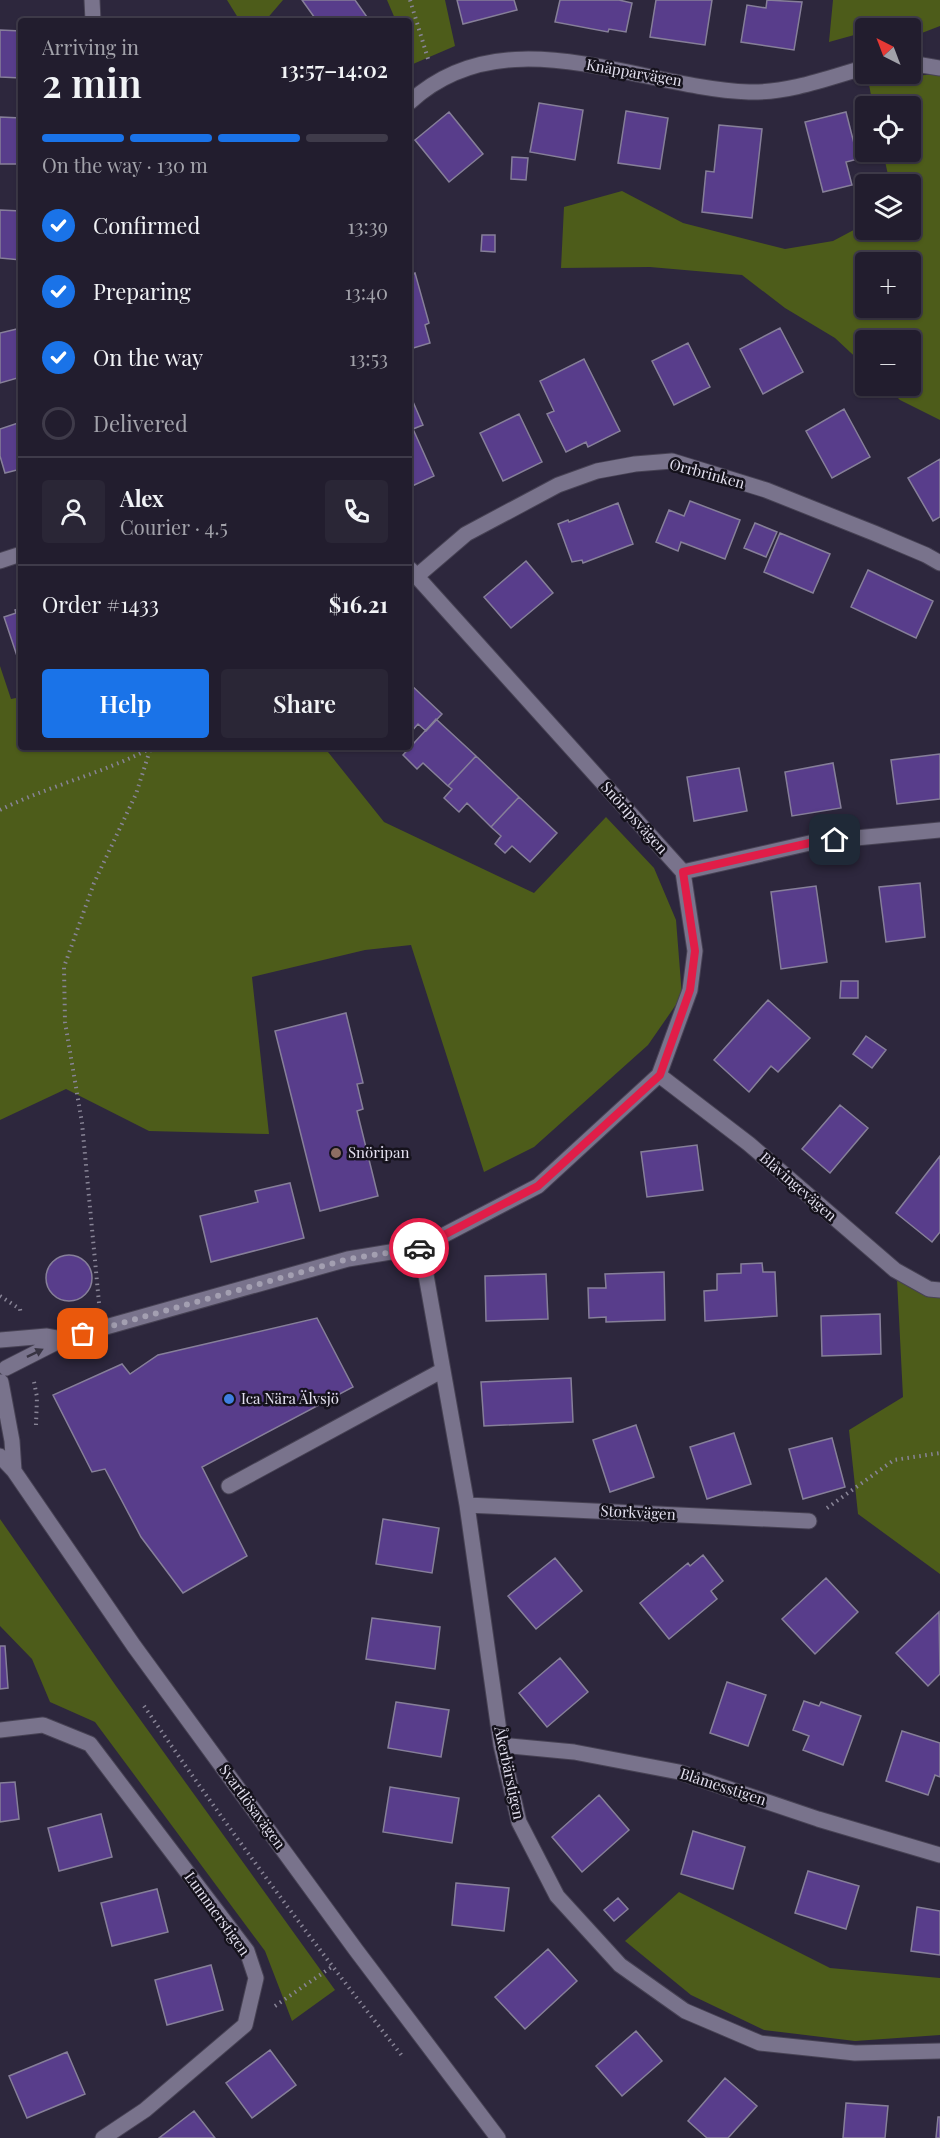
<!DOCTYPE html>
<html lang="en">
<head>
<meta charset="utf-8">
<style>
	body { margin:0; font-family:"Playfair Display",serif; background:#2a2636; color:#f1f3f6; height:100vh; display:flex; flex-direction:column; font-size:22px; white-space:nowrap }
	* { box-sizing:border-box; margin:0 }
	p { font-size:20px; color:#a2a2aa }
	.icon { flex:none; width:33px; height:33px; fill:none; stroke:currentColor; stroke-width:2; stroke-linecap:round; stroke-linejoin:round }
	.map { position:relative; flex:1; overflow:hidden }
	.side { position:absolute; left:18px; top:18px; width:394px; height:732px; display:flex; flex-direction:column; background:#221d2e; border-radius:6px; box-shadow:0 2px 4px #0004,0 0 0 2px #3f3b4a }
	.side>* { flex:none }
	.needle { width:39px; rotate:318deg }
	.buttons { position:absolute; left:855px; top:18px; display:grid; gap:12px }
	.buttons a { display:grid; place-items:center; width:66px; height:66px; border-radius:6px; background:#221d2e; box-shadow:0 2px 4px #0004,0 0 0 2px #3f3b4a; font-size:30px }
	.pin { position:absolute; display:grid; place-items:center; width:51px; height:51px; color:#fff; margin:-26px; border-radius:12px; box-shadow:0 3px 9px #0006 }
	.courier { position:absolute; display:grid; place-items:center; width:60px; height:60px; margin:-30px; border:4px solid #e11d48; border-radius:50%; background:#fff; color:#222; box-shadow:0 2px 8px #0007 }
	.overview em { font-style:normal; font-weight:600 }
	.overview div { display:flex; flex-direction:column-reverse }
	.overview { display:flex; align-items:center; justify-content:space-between; height:102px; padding:0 24px }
	h1 { font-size:39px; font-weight:600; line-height:45px }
	.bar { display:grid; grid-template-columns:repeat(4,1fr); gap:9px 6px; align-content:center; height:72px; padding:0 24px }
	.bar i { height:8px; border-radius:4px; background:#3f3b4a }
	.bar .on { background:#1a73e8 }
	.bar p { grid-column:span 4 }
	.line { display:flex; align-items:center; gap:15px; padding:0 24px; border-top:2px solid #3f3b4a }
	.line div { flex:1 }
	.round { display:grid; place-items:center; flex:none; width:63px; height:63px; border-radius:6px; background:#2a2636 }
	ol { padding:0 24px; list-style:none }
	li { display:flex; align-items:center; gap:18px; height:66px }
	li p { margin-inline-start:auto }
	li .icon { padding:6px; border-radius:50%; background:#1a73e8; color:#fff; stroke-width:4 }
	li:last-child { color:#a2a2aa }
	li i { width:33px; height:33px; border:3px solid #3f3b4a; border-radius:50% }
	.button { display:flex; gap:12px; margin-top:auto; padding:12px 24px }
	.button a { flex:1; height:69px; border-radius:6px; background:#1a73e8; color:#fff; font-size:24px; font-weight:600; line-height:69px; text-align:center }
	.button a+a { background:#2a2636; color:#f1f3f6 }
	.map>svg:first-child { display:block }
</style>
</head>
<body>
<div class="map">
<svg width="940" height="2138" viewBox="0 0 940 2138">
	<rect width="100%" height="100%" fill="#2d273d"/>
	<path fill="#4d5c1a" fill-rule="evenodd" d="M 227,0 L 283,0 L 265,21 L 240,21 Z
		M 387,0 L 445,0 L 455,46 L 413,64 L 410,54 L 410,21 L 396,21 Z
		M 833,0 L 940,0 L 940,26 L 914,36 L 911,36 L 910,28 L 866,28 L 865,32 L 829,42 Z
		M 940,74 L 940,420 L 900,400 L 886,386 L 910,386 L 910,340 L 866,340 L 865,366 L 835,338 L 785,308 L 742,275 L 650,267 L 561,268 L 564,207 L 622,191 L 683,223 L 785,249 L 833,241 L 865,224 L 866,230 L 910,230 L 910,184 L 890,184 L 883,152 L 910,152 L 910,106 L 873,106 L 868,79 ZM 866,262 L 910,262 L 910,308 L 866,308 Z
		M 0,666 L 11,699 L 21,697 L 21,747 L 324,747 L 384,822 L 534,893 L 606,817 L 654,868 L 676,920 L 682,996 L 648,1045 L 534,1147 L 484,1172 L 411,945 L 365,950 L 252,977 L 269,1134 L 149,1131 L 66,1089 L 0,1120 Z
		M 897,1279 L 940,1293 L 940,1574 L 858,1514 L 849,1430 L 903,1397 Z
		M 0,1519 L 116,1686 L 335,1990 L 292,2021 L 265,1951 L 95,1722 L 50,1702 L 32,1659 L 0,1626 Z
		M 679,1892 L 830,1968 L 940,1978 L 940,2035 L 855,2041 L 764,2030 L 691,1995 L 625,1941 Z"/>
	<path fill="#583d8b" stroke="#867f99" stroke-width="1.5" d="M 302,0 L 355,0 L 367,17 L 361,21 L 317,21 Z
		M 457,0 L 514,0 L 517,10 L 463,24 Z
		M 560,0 L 619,0 L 632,3 L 626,32 L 609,29 L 608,32 L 555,22 Z
		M 656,0 L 712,0 L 705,45 L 650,37 Z
		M 767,0 L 802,2 L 794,50 L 741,42 L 747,5 L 766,8 Z
		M 0,30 L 21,31 L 21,78 L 0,77 Z
		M 539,103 L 583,110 L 575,160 L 530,152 Z
		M 626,111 L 668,118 L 660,169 L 618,163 Z
		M 449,112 L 483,154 L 449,182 L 415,140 Z
		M 846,112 L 858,159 L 846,162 L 852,185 L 823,192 L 805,122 Z
		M 0,117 L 21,118 L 21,164 L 0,164 Z
		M 719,125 L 762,129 L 752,218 L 702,212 L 706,171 L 714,172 Z
		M 512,157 L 528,158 L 526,180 L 511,179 Z
		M 0,210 L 21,211 L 21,260 L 0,258 Z
		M 482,235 L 495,235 L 495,252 L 481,251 Z
		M 415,273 L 429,323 L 425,325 L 430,343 L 410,349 L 410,275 Z
		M 21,328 L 21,377 L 0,383 L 0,333 Z
		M 780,328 L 803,372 L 763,394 L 740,349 Z
		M 688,343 L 710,387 L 674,405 L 652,361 Z
		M 584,359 L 620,431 L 588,447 L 586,442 L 566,452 L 547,414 L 554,411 L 540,381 Z
		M 411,397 L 423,425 L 413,429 L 434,476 L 410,487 Z
		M 844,409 L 870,457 L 832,478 L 806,431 Z
		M 519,414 L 542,462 L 503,481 L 480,433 Z
		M 21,422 L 21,469 L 5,473 L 0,456 L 0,429 Z
		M 940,459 L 940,517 L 933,521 L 908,478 Z
		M 690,501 L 740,520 L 725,559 L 681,542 L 678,551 L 656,542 L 669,510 L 684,516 Z
		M 618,503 L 633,544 L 583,563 L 582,560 L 572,562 L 558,524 L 568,520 L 569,522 Z
		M 755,523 L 777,532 L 766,557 L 744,548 Z
		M 780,533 L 830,554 L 813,593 L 764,572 Z
		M 526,561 L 553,593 L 511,628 L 484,597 Z
		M 868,570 L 933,601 L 916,638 L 851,607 Z
		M 21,608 L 21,661 L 19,662 L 4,617 L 16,613 L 15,610 Z
		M 410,684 L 442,714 L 426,731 L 418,724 L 410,733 Z
		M 436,719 L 476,756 L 448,786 L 423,763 L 417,769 L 403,755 Z
		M 940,754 L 940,799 L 897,804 L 891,760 Z
		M 476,756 L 519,797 L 491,827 L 467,803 L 459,812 L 444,798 L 452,789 L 448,786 Z
		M 833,763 L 841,808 L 792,816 L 785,772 Z
		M 739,768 L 747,811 L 694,821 L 687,777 Z
		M 519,797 L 557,833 L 530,862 L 512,846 L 505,853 L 495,844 L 501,836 L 491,827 Z
		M 920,883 L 925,937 L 886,942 L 879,887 Z
		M 816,886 L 827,962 L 781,969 L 771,892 Z
		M 841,981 L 858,981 L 858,998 L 840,998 Z
		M 768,1000 L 810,1038 L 778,1072 L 771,1066 L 749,1092 L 714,1060 Z
		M 346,1013 L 363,1083 L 357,1084 L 363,1109 L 357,1111 L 378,1196 L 320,1211 L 275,1031 Z
		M 866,1036 L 886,1050 L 872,1068 L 853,1054 Z
		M 840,1105 L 868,1128 L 830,1173 L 802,1149 Z
		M 697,1145 L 703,1190 L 647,1197 L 641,1152 Z
		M 940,1156 L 940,1232 L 932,1242 L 896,1213 Z
		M 290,1183 L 304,1238 L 211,1262 L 200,1216 L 258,1202 L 255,1191 Z
		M46 1278a23 23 0 1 1 46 0a23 23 0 1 1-46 0Z
		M 762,1263 L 763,1272 L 775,1272 L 777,1316 L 705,1321 L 704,1291 L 717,1290 L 717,1274 L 741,1273 L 741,1264 Z
		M 664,1272 L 665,1320 L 606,1322 L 606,1317 L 589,1318 L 588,1288 L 606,1288 L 605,1274 Z
		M 546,1274 L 548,1319 L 486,1321 L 485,1276 Z
		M 880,1314 L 881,1354 L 822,1356 L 821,1316 Z
		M 317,1318 L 353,1387 L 202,1467 L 247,1556 L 183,1593 L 141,1537 L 105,1469 L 92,1472 L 53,1395 L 122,1364 L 130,1374 L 158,1355 Z
		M 571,1378 L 573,1422 L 484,1426 L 481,1382 Z
		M 636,1425 L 654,1477 L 610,1492 L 593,1440 Z
		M 734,1433 L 751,1484 L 707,1499 L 690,1447 Z
		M 832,1438 L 845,1487 L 803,1499 L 789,1449 Z
		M 383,1519 L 439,1528 L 432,1573 L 376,1564 Z
		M 703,1555 L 723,1581 L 711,1591 L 717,1599 L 669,1639 L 640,1603 L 688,1563 L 690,1566 Z
		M 555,1558 L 582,1591 L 536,1629 L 508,1596 Z
		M 826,1578 L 858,1612 L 815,1654 L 782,1619 Z
		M 939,1612 L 940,1674 L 928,1686 L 896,1653 Z
		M 372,1618 L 440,1627 L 435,1669 L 366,1659 Z
		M 0,1646 L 5,1646 L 8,1688 L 0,1689 Z
		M 560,1658 L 588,1692 L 547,1727 L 519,1693 Z
		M 727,1682 L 766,1695 L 748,1746 L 710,1733 Z
		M 804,1701 L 819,1706 L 821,1702 L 861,1716 L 843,1765 L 803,1750 L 809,1736 L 793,1730 Z
		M 396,1702 L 449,1710 L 441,1757 L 388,1748 Z
		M 902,1731 L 940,1743 L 940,1777 L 935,1775 L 928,1795 L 886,1781 Z
		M 15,1782 L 19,1819 L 0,1822 L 0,1783 Z
		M 390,1787 L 459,1798 L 452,1843 L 383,1832 Z
		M 599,1795 L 629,1830 L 582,1872 L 552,1837 Z
		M 101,1814 L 112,1857 L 59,1871 L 48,1828 Z
		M 693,1831 L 745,1847 L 733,1889 L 681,1874 Z
		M 808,1871 L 859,1886 L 846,1929 L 795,1913 Z
		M 456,1883 L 509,1888 L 504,1931 L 452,1925 Z
		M 157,1889 L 168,1932 L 112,1946 L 101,1903 Z
		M 618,1898 L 628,1909 L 614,1921 L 604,1910 Z
		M 917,1907 L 940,1911 L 940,1955 L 911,1951 Z
		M 548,1949 L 577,1981 L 525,2029 L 495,1997 Z
		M 211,1965 L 223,2010 L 167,2025 L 155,1980 Z
		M 636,2031 L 662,2061 L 622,2096 L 596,2066 Z
		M 270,2050 L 296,2085 L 252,2118 L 226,2083 Z
		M 67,2052 L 85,2094 L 27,2118 L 9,2076 Z
		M 725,2078 L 757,2106 L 728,2138 L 707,2138 L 688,2121 Z
		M 846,2103 L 888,2106 L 885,2138 L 843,2138 Z
		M 194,2111 L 215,2138 L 159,2138 Z
		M 938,2117 L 940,2117 L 940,2138 L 936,2138 Z"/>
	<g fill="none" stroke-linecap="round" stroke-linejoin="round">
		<g stroke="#474254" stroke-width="17">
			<path id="minor" d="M 92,0 L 93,21
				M 910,63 L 940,68
				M 410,102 C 506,14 639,88 749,92 C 789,93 828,78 866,67
				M 0,561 L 21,554
				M 417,576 L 466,534 L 558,485 L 597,471 L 635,464 L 672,461 L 766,490 L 874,533 L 926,555 L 940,563
				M 683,872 L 814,842 L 940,830
				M 659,1075 L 749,1144 L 895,1270 L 929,1289 L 940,1290
				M 421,1247 L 467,1505 L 501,1745 L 519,1822 L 557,1896 L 620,1965 L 685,2011 L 760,2043 L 855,2053 L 940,2051
				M 0,1340 L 47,1336 L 63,1339
				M 6,1368 L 63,1339 L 348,1259 L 421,1247 L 538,1186 L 659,1075 L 690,990 L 695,951 L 683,872 L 410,569
				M 1,1382 L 12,1441 L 14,1471
				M 0,1456 L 14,1471 L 134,1646 L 356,1950 L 498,2138
				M 229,1486 L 443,1370
				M 467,1505 L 809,1521
				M 0,1730 L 43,1725 L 90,1744 L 247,1951 L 256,1978 L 245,2025 L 145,2110 L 103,2138
				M 501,1745 L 574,1752 L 679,1772 L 818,1819 L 940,1855"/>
		</g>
		<path stroke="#888496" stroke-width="4" stroke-dasharray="1.5 4.5" stroke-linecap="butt" d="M 410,0 L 429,62
			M 0,810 C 48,786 101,774 149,749
			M 0,1296 L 20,1309 L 21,1315
			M 99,1303 L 82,1123 L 65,1022 L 64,967 L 94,883 L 136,794 L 151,747
			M 34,1382 L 37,1397 L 36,1425
			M 827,1508 L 894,1460 L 940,1453
			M 144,1706 C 226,1826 313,1943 403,2057
			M 275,2006 L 333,1966"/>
		<use href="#minor" stroke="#79738c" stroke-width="15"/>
	</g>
	<defs><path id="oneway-solid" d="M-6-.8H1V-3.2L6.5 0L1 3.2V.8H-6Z" transform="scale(1.5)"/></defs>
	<use fill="#383443" href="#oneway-solid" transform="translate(35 1353) rotate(-26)"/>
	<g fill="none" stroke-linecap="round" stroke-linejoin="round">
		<path stroke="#a39fb1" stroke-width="6" stroke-dasharray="0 10.8" d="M 83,1334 L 348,1259 L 419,1248"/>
		<path stroke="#e11d48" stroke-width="8" d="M 419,1248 L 538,1186 L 660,1075 L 690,990 L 695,951 L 683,872 L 814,842 L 835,840"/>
	</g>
	<circle fill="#8d6e63" stroke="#15121c" stroke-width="2" cx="336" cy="1153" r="6"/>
	<circle fill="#3f7fe0" stroke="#15121c" stroke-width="2" cx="229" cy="1399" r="6"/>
	<g text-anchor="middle" stroke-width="5" stroke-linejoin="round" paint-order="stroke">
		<g font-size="15" fill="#e3e0ef" stroke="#15121c">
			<text transform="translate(634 73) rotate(10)" y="5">Knäpparvägen</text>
			<text transform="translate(707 474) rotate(15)" y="5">Orrbrinken</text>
			<text transform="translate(634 818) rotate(48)" y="5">Snöripsvägen</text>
			<text transform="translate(798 1187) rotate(41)" y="5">Blåvingevägen</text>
			<text transform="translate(638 1513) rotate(3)" y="5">Storkvägen</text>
			<text transform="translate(509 1773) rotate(78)" y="5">Åkerbärstigen</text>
			<text transform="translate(723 1787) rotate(18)" y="5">Blåmesstigen</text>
			<text transform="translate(252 1807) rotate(54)" y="5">Svartlösavägen</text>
			<text transform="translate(217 1914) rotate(54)" y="5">Lummerstigen</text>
		</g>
		<g font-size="15" fill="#e3e0ef" stroke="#15121c" text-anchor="start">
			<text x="348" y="1158">Snöripan</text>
			<text x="241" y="1404">Ica Nära Älvsjö</text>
		</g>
	</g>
</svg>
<div class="buttons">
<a><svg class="needle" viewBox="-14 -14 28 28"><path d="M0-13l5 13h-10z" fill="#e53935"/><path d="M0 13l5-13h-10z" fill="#a2a2aa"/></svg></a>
<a><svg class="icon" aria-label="locate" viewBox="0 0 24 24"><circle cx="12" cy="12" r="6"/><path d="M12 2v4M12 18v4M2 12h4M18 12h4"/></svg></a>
<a><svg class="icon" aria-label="layers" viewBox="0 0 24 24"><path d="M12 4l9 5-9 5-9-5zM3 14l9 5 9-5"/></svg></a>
<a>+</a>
<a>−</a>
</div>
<div class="pin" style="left:83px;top:1334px;background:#ea580c"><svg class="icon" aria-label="bag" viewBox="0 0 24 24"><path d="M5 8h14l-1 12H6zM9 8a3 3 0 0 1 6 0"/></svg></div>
<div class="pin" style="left:835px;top:840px;background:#1f2937"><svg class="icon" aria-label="home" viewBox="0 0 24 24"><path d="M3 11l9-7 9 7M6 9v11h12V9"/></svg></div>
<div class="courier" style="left:419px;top:1248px"><svg class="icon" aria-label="car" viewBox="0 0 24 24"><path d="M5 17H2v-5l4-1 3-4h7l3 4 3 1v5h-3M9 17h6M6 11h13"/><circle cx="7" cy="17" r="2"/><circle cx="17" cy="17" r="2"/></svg></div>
<section class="side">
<div class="overview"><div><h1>2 min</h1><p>Arriving in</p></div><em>13:57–14:02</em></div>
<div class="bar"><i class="on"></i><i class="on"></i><i class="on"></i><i></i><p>On the way · 130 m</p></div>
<ol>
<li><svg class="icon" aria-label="check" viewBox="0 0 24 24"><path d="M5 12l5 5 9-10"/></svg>Confirmed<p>13:39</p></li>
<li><svg class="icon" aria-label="check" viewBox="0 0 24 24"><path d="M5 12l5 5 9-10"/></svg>Preparing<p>13:40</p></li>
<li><svg class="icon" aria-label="check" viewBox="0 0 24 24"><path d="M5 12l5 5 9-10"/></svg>On the way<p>13:53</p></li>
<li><i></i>Delivered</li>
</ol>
<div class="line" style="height:108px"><a class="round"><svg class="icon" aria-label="person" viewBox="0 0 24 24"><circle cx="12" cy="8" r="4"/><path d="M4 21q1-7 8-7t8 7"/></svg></a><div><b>Alex</b><p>Courier · 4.5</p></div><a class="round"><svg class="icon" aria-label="phone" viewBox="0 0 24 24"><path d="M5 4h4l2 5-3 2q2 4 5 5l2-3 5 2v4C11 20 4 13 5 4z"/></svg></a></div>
<div class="line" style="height:78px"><div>Order #1433</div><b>$16.21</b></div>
<div class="button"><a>Help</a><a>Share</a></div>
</section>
</div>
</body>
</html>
